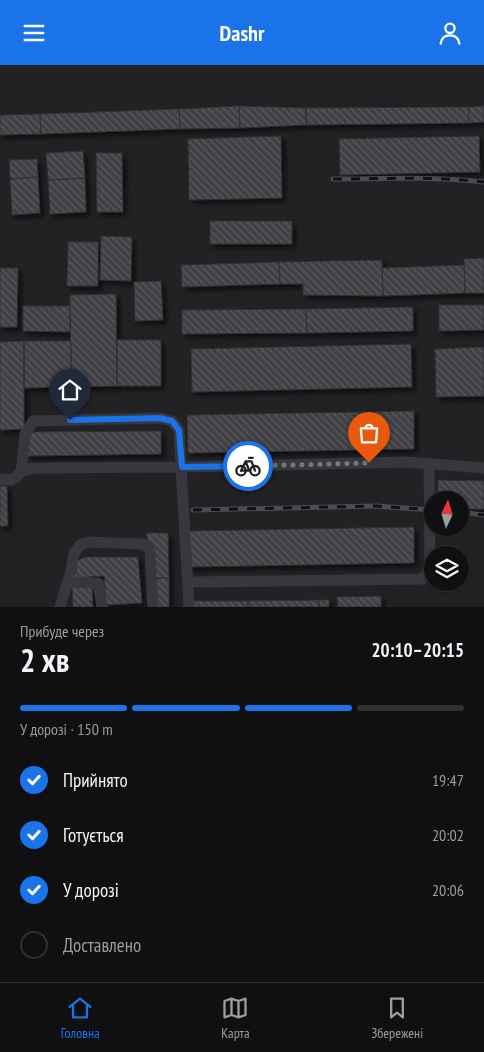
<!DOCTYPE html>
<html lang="uk">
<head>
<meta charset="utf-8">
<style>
	body { margin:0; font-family:"PT Sans Narrow",sans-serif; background:#1e1e20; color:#f1f3f6; height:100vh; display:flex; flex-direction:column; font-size:19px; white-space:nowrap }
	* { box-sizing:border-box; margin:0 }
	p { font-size:16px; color:#9c9d9f }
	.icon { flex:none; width:28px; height:28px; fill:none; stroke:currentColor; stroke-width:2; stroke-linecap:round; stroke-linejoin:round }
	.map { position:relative; height:542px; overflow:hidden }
	.panel { display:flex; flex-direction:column; background:#101012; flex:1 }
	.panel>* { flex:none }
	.needle { width:32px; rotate:4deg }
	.fabs { position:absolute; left:424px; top:426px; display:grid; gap:10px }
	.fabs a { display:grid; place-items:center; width:45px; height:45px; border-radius:50%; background:#101012; box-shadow:0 1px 4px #0004,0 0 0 1px #303032; font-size:25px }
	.pin { position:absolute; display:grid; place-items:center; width:42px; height:42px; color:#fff; margin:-51px -21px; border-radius:50% 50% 50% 0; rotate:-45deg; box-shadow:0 0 5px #0007 }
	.pin .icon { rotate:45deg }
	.courier { position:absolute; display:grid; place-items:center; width:50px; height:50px; margin:-25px; border:4px solid #1a73e8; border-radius:50%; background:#fff; color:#222; box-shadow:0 1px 6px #0007 }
	.head em { font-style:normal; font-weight:700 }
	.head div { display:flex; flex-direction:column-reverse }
	.head { display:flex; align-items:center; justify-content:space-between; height:85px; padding:0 20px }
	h1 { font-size:32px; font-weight:700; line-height:38px }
	.bar { display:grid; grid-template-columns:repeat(4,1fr); gap:8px 5px; align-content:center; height:60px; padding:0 20px }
	.bar i { height:6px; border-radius:4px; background:#303032 }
	.bar .on { background:#1a73e8 }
	.bar p { grid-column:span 4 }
	ol { padding:0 20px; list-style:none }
	li { display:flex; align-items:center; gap:15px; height:55px }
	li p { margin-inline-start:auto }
	li .icon { padding:5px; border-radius:50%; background:#1a73e8; color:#fff; stroke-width:4 }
	li:last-child { color:#9c9d9f }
	li i { width:28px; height:28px; border:2px solid #303032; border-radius:50% }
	header { display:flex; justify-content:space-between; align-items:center; height:65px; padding:0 20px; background:#1a73e8; color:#fff; font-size:22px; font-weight:700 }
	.menu { display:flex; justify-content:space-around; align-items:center; height:70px; border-top:1px solid #303032; background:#101012; font-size:14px; color:#9c9d9f }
	.menu a { display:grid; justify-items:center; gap:2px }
	.menu .on { color:#1a73e8 }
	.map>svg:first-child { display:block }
</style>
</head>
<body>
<header><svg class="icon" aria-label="menu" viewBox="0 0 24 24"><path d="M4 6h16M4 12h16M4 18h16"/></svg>Dashr<svg class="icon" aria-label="person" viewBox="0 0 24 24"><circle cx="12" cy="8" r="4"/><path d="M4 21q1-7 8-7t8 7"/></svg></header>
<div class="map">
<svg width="484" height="542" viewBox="0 0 484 542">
	<defs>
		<pattern id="building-back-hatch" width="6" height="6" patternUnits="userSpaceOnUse" patternTransform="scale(1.25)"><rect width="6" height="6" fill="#404145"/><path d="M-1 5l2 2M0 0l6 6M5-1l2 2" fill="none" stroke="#595a5e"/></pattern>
		<filter id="shadow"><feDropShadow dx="3.5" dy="3.5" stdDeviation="2.5" flood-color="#0009"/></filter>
	</defs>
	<rect width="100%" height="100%" fill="#161618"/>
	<path fill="#222225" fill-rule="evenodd" d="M 0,0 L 484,0 L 484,542 L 0,542 ZM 432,435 L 460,435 L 460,462 L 432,462 ZM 432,490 L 460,490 L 460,518 L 432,518 Z"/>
	<path fill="url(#building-back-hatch)" stroke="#303034" filter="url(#shadow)" d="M 239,41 L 240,63 L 180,64 L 179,44 Z
		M 239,41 L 306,43 L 306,60 L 240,63 Z
		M 484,41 L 484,57 L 468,58 L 469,42 Z
		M 469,42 L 468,58 L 306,60 L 306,43 Z
		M 179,44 L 180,64 L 41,69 L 40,49 Z
		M 40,49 L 41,69 L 0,70 L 0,50 Z
		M 281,71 L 282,133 L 189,135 L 188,74 Z
		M 479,71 L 480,107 L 340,110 L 339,74 Z
		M 83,86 L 85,113 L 48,115 L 46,88 Z
		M 96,88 L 122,88 L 123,147 L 97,147 Z
		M 37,94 L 38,112 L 10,114 L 9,95 Z
		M 38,112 L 40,148 L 12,150 L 10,114 Z
		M 85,113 L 86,147 L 50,149 L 48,115 Z
		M 210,156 L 292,156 L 292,179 L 210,179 Z
		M 101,171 L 132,172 L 131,216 L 100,215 Z
		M 68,177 L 98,177 L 98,221 L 67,221 Z
		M 484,193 L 484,228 L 465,228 L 464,194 Z
		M 382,195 L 383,231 L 303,230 L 303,219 L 280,219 L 279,197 Z
		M 279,197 L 280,219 L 182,222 L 181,200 Z
		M 464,200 L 465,228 L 383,231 L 382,203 Z
		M 0,203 L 18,203 L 17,262 L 0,262 Z
		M 161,216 L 163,255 L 135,256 L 134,217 Z
		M 116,229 L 117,321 L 71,322 L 70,230 Z
		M 439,240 L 484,240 L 484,265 L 439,266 Z
		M 23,241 L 70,241 L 70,267 L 23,266 Z
		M 413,242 L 413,266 L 307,268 L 306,244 Z
		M 306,244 L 307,268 L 182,269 L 182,245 Z
		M 117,275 L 161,275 L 161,321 L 117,321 Z
		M 24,276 L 71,276 L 71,322 L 24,323 Z
		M 24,276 L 24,364 L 0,365 L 0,277 Z
		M 411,279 L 412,322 L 192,327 L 191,284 Z
		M 484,282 L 484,331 L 436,332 L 435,284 Z
		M 414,346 L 414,384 L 188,388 L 187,350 Z
		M 161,366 L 161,389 L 28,391 L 28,367 Z
		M 438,415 L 484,416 L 484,444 L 460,444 L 460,435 L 438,435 Z
		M 0,421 L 7,421 L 8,461 L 0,461 Z
		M 414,462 L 414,498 L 188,502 L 188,466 Z
		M 147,468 L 168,468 L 169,513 L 154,513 L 154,481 L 147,481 Z
		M 86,492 L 138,492 L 142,538 L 106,540 L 104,511 L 71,513 L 73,497 Z
		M 154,513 L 169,513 L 169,542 L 155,542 Z
		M 72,520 L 92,521 L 93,542 L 73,542 Z
		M 381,531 L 381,542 L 338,542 L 337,532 Z
		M 319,535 L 329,535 L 329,542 L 319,542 Z
		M 319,535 L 319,542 L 248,542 L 248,536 Z
		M 193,536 L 248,536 L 248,542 L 193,542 Z"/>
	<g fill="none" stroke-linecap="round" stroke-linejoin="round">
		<path stroke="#37383d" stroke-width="11" d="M 21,407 L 25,369 L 33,356 L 160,353 L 172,356 L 179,365 L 189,542
			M 0,414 L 11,415 L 16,412 L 21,407 L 32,403 L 182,402 L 407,397 L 484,403
			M 68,517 L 98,518 L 102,542
			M 188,517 L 422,514 L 427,509 L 430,503 L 429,399
			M 60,542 L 71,506 L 74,488 L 80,480 L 87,477 L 143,479 L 148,482 L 150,487 L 153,542"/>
		<g stroke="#4a4c52" stroke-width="5">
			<path id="rail" d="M 333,114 C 383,114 434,111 484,117
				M 193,445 L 376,441 L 432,445
				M 460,447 L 484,450"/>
		</g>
		<use href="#rail" stroke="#111113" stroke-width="3" stroke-dasharray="9" stroke-linecap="butt"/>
	</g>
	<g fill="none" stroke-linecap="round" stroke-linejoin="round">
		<path stroke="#757880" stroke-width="5" stroke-dasharray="0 9" d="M 248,401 L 369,398"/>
		<path stroke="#1a73e8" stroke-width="6" d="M 70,355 L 160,353 L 172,356 L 179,365 L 182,402 L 248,401"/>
	</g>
</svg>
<div class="fabs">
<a><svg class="needle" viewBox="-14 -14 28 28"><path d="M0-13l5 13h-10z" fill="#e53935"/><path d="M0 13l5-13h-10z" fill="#9c9d9f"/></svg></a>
<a><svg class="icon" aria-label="layers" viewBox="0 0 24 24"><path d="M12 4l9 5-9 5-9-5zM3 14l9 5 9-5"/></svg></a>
</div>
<div class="pin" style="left:369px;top:398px;background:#ea580c"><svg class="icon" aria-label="bag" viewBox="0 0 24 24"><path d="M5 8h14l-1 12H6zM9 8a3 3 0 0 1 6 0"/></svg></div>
<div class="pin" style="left:70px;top:355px;background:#1f2937"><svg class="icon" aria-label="home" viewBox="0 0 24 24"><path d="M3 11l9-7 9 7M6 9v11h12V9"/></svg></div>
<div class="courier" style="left:248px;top:401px"><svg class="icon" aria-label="bike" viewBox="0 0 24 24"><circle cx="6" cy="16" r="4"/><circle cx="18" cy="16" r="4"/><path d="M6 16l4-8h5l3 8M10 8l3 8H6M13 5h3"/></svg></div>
</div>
<section class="panel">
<div class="head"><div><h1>2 хв</h1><p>Прибуде через</p></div><em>20:10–20:15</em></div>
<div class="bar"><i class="on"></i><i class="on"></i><i class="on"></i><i></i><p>У дорозі · 150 m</p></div>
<ol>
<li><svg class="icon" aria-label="check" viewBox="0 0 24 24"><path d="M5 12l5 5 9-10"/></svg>Прийнято<p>19:47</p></li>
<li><svg class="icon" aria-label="check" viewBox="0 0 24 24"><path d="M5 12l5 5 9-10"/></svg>Готується<p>20:02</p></li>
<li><svg class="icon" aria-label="check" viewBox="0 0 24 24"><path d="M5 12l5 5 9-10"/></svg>У дорозі<p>20:06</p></li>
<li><i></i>Доставлено</li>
</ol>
</section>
<nav class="menu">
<a class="on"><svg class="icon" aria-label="home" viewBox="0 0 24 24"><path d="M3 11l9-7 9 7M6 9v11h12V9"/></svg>Головна</a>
<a><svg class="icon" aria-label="map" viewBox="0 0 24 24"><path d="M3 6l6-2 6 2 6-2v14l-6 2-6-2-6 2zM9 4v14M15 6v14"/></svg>Карта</a>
<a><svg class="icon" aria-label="saved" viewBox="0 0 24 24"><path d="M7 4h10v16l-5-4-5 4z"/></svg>Збережені</a>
</nav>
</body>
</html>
